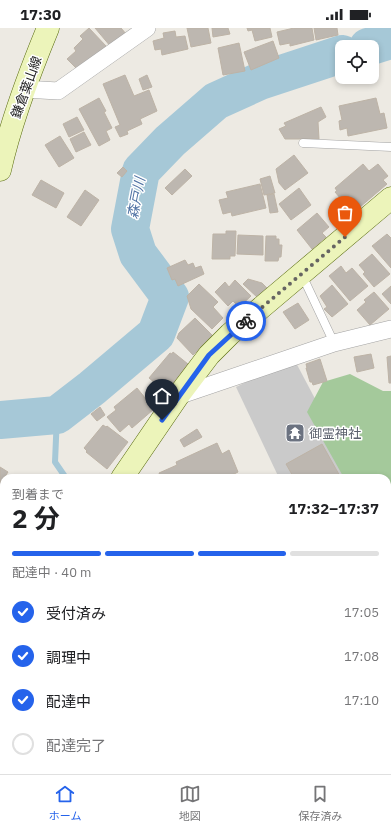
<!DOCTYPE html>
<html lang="ja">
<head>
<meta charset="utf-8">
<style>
	body { margin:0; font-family:"IBM Plex Sans","Noto Sans JP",sans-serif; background:#f2f2f2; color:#202124; height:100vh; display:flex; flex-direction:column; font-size:15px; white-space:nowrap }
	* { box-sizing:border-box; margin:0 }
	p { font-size:13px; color:#757577 }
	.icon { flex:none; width:22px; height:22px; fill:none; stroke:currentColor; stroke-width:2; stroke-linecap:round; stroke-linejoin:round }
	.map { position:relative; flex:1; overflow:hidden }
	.drawer { position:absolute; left:0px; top:446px; width:391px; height:300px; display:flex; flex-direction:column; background:#fff; border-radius:12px 12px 0 0; box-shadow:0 2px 6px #0003 }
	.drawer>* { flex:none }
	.fabs { position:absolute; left:335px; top:12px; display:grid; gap:8px }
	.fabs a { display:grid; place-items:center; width:44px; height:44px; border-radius:8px; background:#fff; box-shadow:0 2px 6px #0003; font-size:20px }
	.pin { position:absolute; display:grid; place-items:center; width:34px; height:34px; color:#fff; margin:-41px -17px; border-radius:50% 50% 50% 0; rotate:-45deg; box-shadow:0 0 4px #0007 }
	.pin .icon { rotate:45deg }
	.courier { position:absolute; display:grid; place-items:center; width:40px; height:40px; margin:-20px; border:3px solid #2563eb; border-radius:50%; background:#fff; color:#222; box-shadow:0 1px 5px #0007 }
	.summary em { font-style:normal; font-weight:700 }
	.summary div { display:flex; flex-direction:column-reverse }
	.summary { display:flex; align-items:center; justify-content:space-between; height:68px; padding:0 12px }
	h1 { font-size:26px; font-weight:700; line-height:30px }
	.bar { display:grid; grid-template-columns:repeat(4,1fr); gap:6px 4px; align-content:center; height:48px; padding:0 12px }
	.bar i { height:5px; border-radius:3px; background:#e0e0e0 }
	.bar .current { background:#2563eb }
	.bar p { grid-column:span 4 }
	ol { padding:0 12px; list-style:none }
	li { display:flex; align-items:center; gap:12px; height:44px }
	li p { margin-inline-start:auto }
	li .icon { padding:4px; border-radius:50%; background:#2563eb; color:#fff; stroke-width:4 }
	li:last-child { color:#757577 }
	li i { width:22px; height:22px; border:2px solid #e0e0e0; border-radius:50% }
	.status { display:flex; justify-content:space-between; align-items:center; height:28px; padding:0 20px; background:#fff; direction:ltr }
	.status svg { height:11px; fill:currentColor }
	.dock { display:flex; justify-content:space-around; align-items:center; height:56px; border-top:1px solid #e0e0e0; background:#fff; font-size:11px; color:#757577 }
	.dock a { display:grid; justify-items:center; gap:2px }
	.dock .current { color:#2563eb }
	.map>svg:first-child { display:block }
</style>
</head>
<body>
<div class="status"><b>17:30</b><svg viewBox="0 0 49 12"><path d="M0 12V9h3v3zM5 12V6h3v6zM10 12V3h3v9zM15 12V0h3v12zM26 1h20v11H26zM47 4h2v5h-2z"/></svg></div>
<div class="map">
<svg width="391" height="746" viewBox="0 0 391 746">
	<rect width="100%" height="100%" fill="#edeae3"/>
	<path fill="#cacaca" d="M 294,331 L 357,450 L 279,450 L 236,359 Z"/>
	<path fill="#a4c99b" d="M 350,346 L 383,363 L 391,363 L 391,746 L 353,746 L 354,742 L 387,742 L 387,450 L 344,450 L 307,384 L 323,354 Z"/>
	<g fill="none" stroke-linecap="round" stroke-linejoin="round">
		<path stroke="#a6c8d7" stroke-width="6" d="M 57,387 L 55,434 L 66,450
			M 26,742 L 29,746"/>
		<path stroke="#a6c8d7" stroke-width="38" d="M 368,19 L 391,12
			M 0,392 L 57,387 L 92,360 L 156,306 L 170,269 L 138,226 L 130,201 L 141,143 L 170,113 L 216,73 L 260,53 L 342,26"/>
	</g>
	<path fill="#bdb7b0" stroke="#bdb3a6" d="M 89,0 L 106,18 L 79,43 L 67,31 L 76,23 L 74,20 L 83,11 L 80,8 Z
		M 95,0 L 121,0 L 127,7 L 111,19 Z
		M 187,0 L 208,0 L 211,15 L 191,19 Z
		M 212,0 L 228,0 L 230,6 L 213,9 Z
		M 247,0 L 270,0 L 272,9 L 255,13 L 252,2 L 248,3 Z
		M 294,0 L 312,0 L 314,12 L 290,18 L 290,15 L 280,17 L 277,4 Z
		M 314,0 L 337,0 L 338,7 L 316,12 Z
		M 175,3 L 176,9 L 185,8 L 188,21 L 162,27 L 161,21 L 155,22 L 153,13 L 164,10 L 163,5 Z
		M 273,13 L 279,30 L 251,42 L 244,24 Z
		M 239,15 L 245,43 L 223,47 L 218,20 Z
		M 125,47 L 134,68 L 149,62 L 157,83 L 140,91 L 142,96 L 127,103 L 128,106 L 120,109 L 115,99 L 120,97 L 103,56 Z
		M 147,47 L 152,59 L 143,62 L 139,51 Z
		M 99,70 L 106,83 L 104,84 L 112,100 L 106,103 L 110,112 L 99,118 L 79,81 Z
		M 376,70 L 380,86 L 384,85 L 387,100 L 348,108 L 347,100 L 340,102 L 339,93 L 342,92 L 339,78 Z
		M 321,79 L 326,89 L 318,94 L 319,111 L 285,111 L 279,101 L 286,98 L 284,95 Z
		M 77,89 L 84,102 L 69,109 L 63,96 Z
		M 84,104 L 91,117 L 76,124 L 70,111 Z
		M 60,108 L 74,130 L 59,139 L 45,117 Z
		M 294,127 L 308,145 L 285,162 L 279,155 L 276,141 Z
		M 363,136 L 369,143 L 378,136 L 388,148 L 383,152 L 387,156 L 353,185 L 335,164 L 337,163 L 335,160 Z
		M 123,139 L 127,143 L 122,149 L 117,145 Z
		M 185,141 L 192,148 L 172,167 L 165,160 Z
		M 270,148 L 275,165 L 264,167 L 260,151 Z
		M 41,152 L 64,165 L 56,180 L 32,167 Z
		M 260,156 L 266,180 L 232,188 L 231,184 L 223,186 L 219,172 L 228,170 L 226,164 Z
		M 299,160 L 311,177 L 291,192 L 279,176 Z
		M 85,162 L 99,172 L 81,198 L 67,189 Z
		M 274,166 L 278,184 L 270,185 L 267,167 Z
		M 317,185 L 329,199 L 322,205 L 326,209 L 312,221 L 297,202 Z
		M 226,203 L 236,203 L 235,228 L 230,228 L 230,231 L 212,231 L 213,206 L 226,206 Z
		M 387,206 L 391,210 L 391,240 L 372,218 Z
		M 238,207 L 263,208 L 263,227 L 237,226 Z
		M 266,208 L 276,208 L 276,211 L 279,211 L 279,217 L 282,217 L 281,229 L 279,229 L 278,233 L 265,233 Z
		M 372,226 L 390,246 L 374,259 L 363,246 L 365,244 L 359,237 Z
		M 185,232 L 188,237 L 193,235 L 195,240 L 201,238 L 204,246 L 178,258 L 175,251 L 172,252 L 167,240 Z
		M 341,238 L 346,245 L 352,240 L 368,258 L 350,273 L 329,248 Z
		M 248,251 L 262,255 L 267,260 L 258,270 L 243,256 Z
		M 235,252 L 251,268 L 239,279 L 233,273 L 228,278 L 215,264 L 225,254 L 229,259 Z
		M 199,256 L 218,274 L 213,279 L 223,290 L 212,301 L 191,281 L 187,268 Z
		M 332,257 L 348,276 L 332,289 L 324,281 L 327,279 L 320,268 Z
		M 391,258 L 391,276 L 382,266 Z
		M 374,264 L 389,281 L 370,297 L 357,282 L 366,274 L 364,272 Z
		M 298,275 L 309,292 L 295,301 L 283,284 Z
		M 195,290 L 213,308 L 193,327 L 177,310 L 179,305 Z
		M 173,324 L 188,336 L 166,364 L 149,350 L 170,325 L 172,326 Z
		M 371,326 L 374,340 L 357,344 L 354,329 Z
		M 391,328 L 391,355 L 389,355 L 387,329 Z
		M 320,331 L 327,353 L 313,357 L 312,354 L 310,354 L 306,340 L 307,340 L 306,336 Z
		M 137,360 L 154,381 L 132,400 L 129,396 L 120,404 L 107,389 L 116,382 L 114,379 Z
		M 100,379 L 105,387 L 97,393 L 91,386 Z
		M 103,397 L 106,399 L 107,398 L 128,414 L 107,441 L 86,424 L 87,423 L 84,420 Z
		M 197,401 L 202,409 L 184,419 L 180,412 Z
		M 217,415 L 222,426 L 229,422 L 238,444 L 232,447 L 233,449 L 161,450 L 159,445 L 177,437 L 176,434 Z
		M 322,416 L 341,450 L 294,450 L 286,436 Z
		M 0,439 L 8,444 L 2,453 L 3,454 L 0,460 Z
		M 4,554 L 4,577 L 1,577 L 0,555 Z
		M 4,610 L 4,624 L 0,621 L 0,616 Z
		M 4,624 L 4,638 L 0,635 L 0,630 Z
		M 197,742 L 213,742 L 217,743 L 217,746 L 200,746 Z
		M 286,742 L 297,742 L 296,746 L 286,746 Z
		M 314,742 L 339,744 L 339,746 L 314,746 Z"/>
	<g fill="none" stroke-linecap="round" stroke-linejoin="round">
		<g stroke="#a3a3a3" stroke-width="9">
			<path id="lane" d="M 303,115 L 391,119
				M 302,247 L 334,315"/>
		</g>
		<g stroke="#a3a3a3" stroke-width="18">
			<path id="street" d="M 24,61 L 58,63 L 147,0
				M 178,368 L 334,315 L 391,301"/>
		</g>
		<g stroke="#576a0d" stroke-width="23">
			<path id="secondary" d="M 0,142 C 11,93 29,46 48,0
				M 122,450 L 178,368 L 209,327 L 230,306 L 391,170
				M 0,500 L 4,500
				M 104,742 L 105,746"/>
		</g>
		<use href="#lane" stroke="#fff" stroke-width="8"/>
		<use href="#street" stroke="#fff" stroke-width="17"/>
		<use href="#secondary" stroke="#ecf4ba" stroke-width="22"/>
	</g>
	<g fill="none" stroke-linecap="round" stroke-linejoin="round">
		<path stroke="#656462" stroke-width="4" stroke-dasharray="0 7.2" d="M 246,293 L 345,209"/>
		<path stroke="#2563eb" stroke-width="5" d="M 162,392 L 209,327 L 246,293"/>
	</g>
	<defs>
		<g id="temple-square" transform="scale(1)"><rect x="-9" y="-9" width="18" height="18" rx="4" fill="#6b7280" stroke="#fff"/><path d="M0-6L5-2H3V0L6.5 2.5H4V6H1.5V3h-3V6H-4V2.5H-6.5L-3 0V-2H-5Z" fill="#fff"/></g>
	</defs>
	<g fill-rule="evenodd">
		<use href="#temple-square" x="295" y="405"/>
	</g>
	<g text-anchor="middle" stroke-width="3" stroke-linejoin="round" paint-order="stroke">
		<g font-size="13" fill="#1c1c1c" stroke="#fff">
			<text transform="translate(26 59) rotate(-70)" y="5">鎌倉葉山線</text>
		</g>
		<g font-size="13" fill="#5b616d" stroke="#fff" text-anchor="start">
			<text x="309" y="410">御霊神社</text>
		</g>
		<g font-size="14" font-style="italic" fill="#5173a4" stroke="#fff">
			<text transform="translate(136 170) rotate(-79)" y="5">森戸川</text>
		</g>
	</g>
</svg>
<div class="fabs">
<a><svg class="icon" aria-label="locate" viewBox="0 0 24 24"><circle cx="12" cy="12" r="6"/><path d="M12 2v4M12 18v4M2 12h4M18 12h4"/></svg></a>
</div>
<div class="pin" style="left:345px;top:209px;background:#ea580c"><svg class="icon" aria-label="bag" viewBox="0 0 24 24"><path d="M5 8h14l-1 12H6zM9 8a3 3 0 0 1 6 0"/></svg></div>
<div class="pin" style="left:162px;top:392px;background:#1f2937"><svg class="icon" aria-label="home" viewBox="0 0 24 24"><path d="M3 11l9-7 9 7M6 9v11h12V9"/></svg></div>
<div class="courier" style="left:246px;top:293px"><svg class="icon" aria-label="bike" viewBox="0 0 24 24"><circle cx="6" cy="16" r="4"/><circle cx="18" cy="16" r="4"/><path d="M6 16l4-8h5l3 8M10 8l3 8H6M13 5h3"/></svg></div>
<section class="drawer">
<div class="summary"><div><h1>2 分</h1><p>到着まで</p></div><em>17:32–17:37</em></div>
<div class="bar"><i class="current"></i><i class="current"></i><i class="current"></i><i></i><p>配達中 · 40 m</p></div>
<ol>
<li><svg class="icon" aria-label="check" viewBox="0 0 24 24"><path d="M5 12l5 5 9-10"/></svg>受付済み<p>17:05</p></li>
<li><svg class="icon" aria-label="check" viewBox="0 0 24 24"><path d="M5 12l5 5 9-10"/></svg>調理中<p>17:08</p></li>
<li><svg class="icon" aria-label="check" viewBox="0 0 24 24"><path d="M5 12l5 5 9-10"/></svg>配達中<p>17:10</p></li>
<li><i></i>配達完了</li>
</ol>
</section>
</div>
<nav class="dock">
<a class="current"><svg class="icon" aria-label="home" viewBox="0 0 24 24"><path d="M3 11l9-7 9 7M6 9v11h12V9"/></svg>ホーム</a>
<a><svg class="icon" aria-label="map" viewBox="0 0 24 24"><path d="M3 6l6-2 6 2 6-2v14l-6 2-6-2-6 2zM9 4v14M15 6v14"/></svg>地図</a>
<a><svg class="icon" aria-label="saved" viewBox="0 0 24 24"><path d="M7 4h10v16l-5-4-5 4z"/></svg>保存済み</a>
</nav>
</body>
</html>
